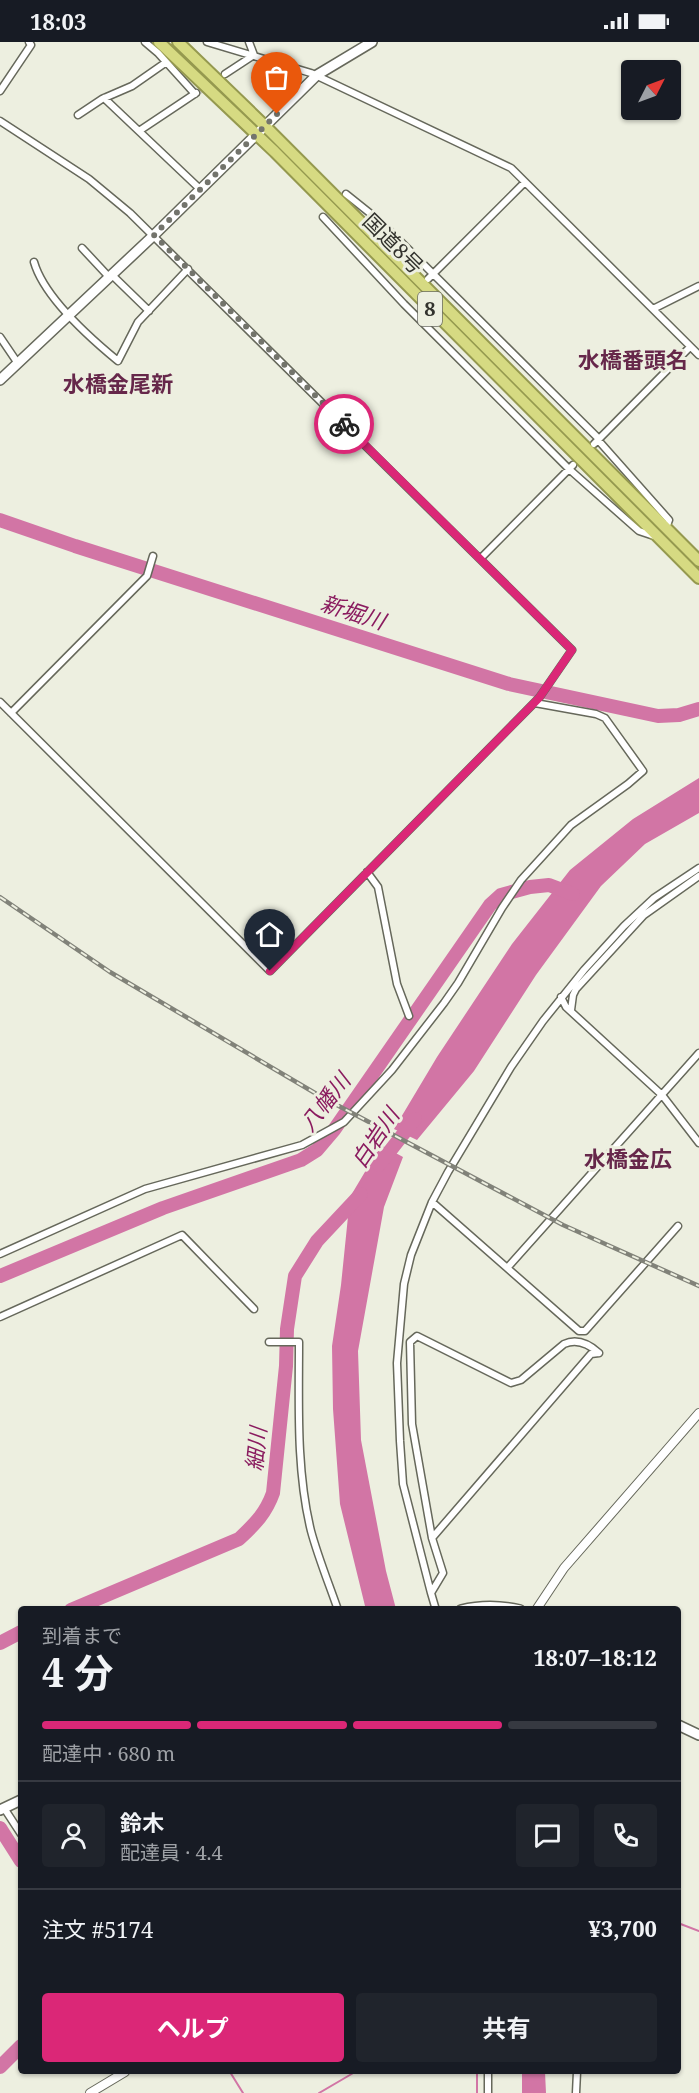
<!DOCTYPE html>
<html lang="ja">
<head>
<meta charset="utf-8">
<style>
	body { margin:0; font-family:"Noto Serif","Noto Sans JP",serif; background:#20242c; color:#f1f3f6; height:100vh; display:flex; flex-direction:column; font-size:22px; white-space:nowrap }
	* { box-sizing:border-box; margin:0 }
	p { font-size:20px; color:#9ea1a6 }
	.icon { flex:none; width:33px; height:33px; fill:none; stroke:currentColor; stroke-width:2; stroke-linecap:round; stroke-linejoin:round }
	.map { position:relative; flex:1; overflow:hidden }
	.drawer { position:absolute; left:18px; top:1564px; width:663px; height:468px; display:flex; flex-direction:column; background:#171b24; border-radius:6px; box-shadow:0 2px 4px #0004 }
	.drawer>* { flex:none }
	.needle { width:39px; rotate:48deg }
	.buttons { position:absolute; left:621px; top:18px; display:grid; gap:12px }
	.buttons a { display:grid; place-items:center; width:60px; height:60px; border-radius:6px; background:#171b24; box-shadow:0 2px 4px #0004; font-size:30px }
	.pin { position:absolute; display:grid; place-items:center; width:51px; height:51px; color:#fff; margin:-62px -26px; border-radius:50% 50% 50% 0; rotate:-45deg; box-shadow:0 0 6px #0007 }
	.pin .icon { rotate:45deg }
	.courier { position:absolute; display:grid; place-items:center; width:60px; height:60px; margin:-30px; border:4px solid #db2777; border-radius:50%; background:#fff; color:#222; box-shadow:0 2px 8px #0007 }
	.headline em { font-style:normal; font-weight:700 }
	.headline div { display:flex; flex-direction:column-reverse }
	.headline { display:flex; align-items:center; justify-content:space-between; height:102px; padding:0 24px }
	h1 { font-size:39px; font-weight:700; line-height:45px }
	.bar { display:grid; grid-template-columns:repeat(4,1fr); gap:9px 6px; align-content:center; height:72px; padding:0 24px }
	.bar i { height:8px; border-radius:4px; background:#363941 }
	.bar .current { background:#db2777 }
	.bar p { grid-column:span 4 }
	.line { display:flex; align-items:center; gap:15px; padding:0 24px; border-top:2px solid #363941 }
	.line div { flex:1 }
	.round { display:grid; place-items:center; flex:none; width:63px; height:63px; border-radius:6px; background:#20242c }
	.primary-button { display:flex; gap:12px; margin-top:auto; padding:12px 24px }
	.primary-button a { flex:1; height:69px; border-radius:6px; background:#db2777; color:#fff; font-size:24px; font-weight:700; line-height:69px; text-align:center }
	.primary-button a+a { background:#20242c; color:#f1f3f6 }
	.status { display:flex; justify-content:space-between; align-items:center; height:42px; padding:0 30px; background:#171b24; direction:ltr }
	.status svg { height:16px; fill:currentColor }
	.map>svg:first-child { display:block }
</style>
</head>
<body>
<div class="status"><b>18:03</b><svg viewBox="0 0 49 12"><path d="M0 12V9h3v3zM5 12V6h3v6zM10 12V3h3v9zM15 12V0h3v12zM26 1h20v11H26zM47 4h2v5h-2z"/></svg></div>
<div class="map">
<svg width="699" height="2051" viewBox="0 0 699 2051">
	<rect width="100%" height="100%" fill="#edefe0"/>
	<path fill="#d275a5" d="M 699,736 L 699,771 L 645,802 L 601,844 L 536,933 L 474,1029 L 417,1098 L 394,1087 L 437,1015 L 512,902 L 570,828 L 633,777 Z
		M 381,1103 L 403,1115 L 384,1165 L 358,1309 L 361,1398 L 386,1529 L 396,1567 L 366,1568 L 340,1462 L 333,1367 L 332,1304 L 341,1243 L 350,1155 Z
		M 522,2030 L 545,2030 L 546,2051 L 522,2051 Z"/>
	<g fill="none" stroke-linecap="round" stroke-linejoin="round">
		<path stroke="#d275a5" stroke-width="2" d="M 678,1881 L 699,1889
			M 230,2030 L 243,2051
			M 319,2051 L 355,2030
			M 477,2051 L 477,2030"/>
		<path stroke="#d275a5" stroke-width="14" d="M 0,478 L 75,504 L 509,642 L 658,674 L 679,673 L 699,667
			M 379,1123 L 415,1077
			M 0,1234 L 163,1166 L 301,1118 L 317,1108 L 334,1088 L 490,863 L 501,853 L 530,845 L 549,843 L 573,852
			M 71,1568 L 239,1497 C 255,1482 266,1471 273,1451 L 286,1324 L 287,1287 L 295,1234 L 317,1199 L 361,1152
			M 0,1601 L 21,1590
			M 0,1786 L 21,1819
			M 0,2025 L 21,2004"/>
		<path stroke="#c8c9bc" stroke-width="6" stroke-dasharray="6 3" stroke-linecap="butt" d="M 197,51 L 225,32"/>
		<g stroke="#66685b" stroke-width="9">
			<path id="minor" d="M 145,0 L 158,11 L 195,52
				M 207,0 L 311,31 L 511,126 L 699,313
				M 249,0 L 254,13
				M 225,32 L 254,13
				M 0,49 L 31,3 L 29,0
				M 104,56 L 201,148
				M 78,73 L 102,57 L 132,44 L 165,21
				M 0,79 L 89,137 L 130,171 L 572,608 L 539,656 L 270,929 L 0,660
				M 139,89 L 196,51
				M 346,152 L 381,180 L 599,397
				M 323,175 L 404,262 L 569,427 L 639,489 L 654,494
				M 82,206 L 109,235
				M 34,220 C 44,255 90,296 118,319 L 138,280 L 188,227
				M 112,233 L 149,269
				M 428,237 L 525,140
				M 653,267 L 699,244
				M 0,295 L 17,320
				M 598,398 L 669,478 L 666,486
				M 594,402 L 690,305
				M 480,517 L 573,423
				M 11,671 L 147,534 L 153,514
				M 367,830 L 378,845 L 397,942 L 409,974
				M 561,955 L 566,965 L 662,1053 L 699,1101
				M 571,968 L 573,953 L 576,947 L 644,873 L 699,834
				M 432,1160 L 579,1289 L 585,1289 L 678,1184
				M 0,1212 L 145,1147 L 302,1103 L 344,1080 L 392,1028 L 444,961 L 458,941 L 502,866 L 521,838 L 571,783 L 628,742 L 643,729 L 605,676 L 596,672 L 535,661
				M 508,1225 L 699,1011
				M 0,1275 L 182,1193 L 254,1267
				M 269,1300 L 299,1300 C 299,1362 296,1428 311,1489 C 318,1515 329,1542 338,1568
				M 432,1496 L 591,1312 L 599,1311
				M 431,1551 L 403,1442 L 400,1399 L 397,1321 L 404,1242 L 411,1213 L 432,1160 L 448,1130 L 511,1025 L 543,979 L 584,928 L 624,884 L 654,856 L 699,826
				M 436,1568 L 431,1551 L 443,1531 L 432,1496 L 412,1382 L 410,1300 L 417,1294 L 511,1341 L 521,1338 L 564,1302 C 577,1296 589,1302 599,1311
				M 4,1766 L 21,1792
				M 488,2051 L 488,2030
				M 576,2051 L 577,2030"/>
		</g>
		<g stroke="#66685b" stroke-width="10">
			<path id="tertiary" d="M 536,1568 L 564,1526 L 699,1371
				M 90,2051 L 125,2030"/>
		</g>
		<g stroke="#66685b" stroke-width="12">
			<path id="secondary" d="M 0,338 L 154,193 L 317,33 L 372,0
				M 461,1568 C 481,1563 499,1563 520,1568
				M 678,1683 L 699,1693
				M 0,1768 L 21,1758"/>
		</g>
		<g stroke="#95994f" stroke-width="14">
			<path id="trunk" d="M 159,0 L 275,110 L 699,536
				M 178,0 L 265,84 L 699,519"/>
		</g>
		<use href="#minor" stroke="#fff" stroke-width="6"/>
		<use href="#tertiary" stroke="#fff" stroke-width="8"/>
		<use href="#secondary" stroke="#fff" stroke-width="9"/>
		<use href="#trunk" stroke="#d6da82" stroke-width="10"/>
		<g stroke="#818279" stroke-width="4.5">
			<path id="rail" d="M 0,855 L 110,930 L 320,1054 L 563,1183 L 699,1244"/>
		</g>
		<use href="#rail" stroke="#edefe0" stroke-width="2" stroke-dasharray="7" stroke-linecap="butt"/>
	</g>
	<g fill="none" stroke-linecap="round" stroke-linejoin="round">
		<path stroke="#73746c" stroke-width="6" stroke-dasharray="0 10.8" d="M 277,72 L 154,193 L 344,382"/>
		<path stroke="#db2777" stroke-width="8" d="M 270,929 L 539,656 L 572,608 L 344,382"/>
	</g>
	<g text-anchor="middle" stroke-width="6" stroke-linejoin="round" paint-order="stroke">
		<rect fill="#edefe0" stroke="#6a6b63" stroke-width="1.5" x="418" y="250" width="24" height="34" rx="4.5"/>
		<g font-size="20" font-weight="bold" fill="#32322d">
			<text x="430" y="274">8</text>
		</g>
		<g font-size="21" fill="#32322d" stroke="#edefe0">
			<text transform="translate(393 202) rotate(45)" y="7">国道8号</text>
		</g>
		<g font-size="22" font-weight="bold" fill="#66274a" stroke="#edefe0">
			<text x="633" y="326">水橋番頭名</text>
			<text x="118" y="350">水橋金尾新</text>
			<text x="628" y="1125">水橋金広</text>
		</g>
		<g font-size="22" font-style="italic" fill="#8a1b5f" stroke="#edefe0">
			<text transform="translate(353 570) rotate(18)" y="8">新堀川</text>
			<text transform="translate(325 1060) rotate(-52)" y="8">八幡川</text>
			<text transform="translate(375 1096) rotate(-56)" y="8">白岩川</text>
			<text transform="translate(256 1407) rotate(-84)" y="8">細川</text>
		</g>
	</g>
</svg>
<div class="buttons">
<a><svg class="needle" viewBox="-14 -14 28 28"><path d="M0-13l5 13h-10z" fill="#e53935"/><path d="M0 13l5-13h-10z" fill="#9ea1a6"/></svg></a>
</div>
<div class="pin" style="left:277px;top:72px;background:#ea580c"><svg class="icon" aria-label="bag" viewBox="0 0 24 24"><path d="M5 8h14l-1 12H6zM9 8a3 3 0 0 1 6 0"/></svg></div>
<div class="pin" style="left:270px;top:929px;background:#1f2937"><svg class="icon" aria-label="home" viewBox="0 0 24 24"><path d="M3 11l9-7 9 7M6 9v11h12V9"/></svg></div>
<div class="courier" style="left:344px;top:382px"><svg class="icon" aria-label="bike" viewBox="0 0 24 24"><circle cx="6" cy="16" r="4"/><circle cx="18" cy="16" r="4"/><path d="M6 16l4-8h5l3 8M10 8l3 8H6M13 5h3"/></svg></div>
<section class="drawer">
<div class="headline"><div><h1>4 分</h1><p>到着まで</p></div><em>18:07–18:12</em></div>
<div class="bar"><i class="current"></i><i class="current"></i><i class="current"></i><i></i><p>配達中 · 680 m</p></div>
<div class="line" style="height:108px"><a class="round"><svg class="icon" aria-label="person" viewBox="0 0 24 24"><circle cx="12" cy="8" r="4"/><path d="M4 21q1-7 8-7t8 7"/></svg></a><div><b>鈴木</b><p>配達員 · 4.4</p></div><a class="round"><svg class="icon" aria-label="chat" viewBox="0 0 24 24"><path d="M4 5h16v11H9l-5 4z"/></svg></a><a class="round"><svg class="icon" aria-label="phone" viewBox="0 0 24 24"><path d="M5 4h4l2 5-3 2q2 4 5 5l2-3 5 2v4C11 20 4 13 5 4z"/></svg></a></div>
<div class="line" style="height:78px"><div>注文 #5174</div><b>¥3,700</b></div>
<div class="primary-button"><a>ヘルプ</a><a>共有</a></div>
</section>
</div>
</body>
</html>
